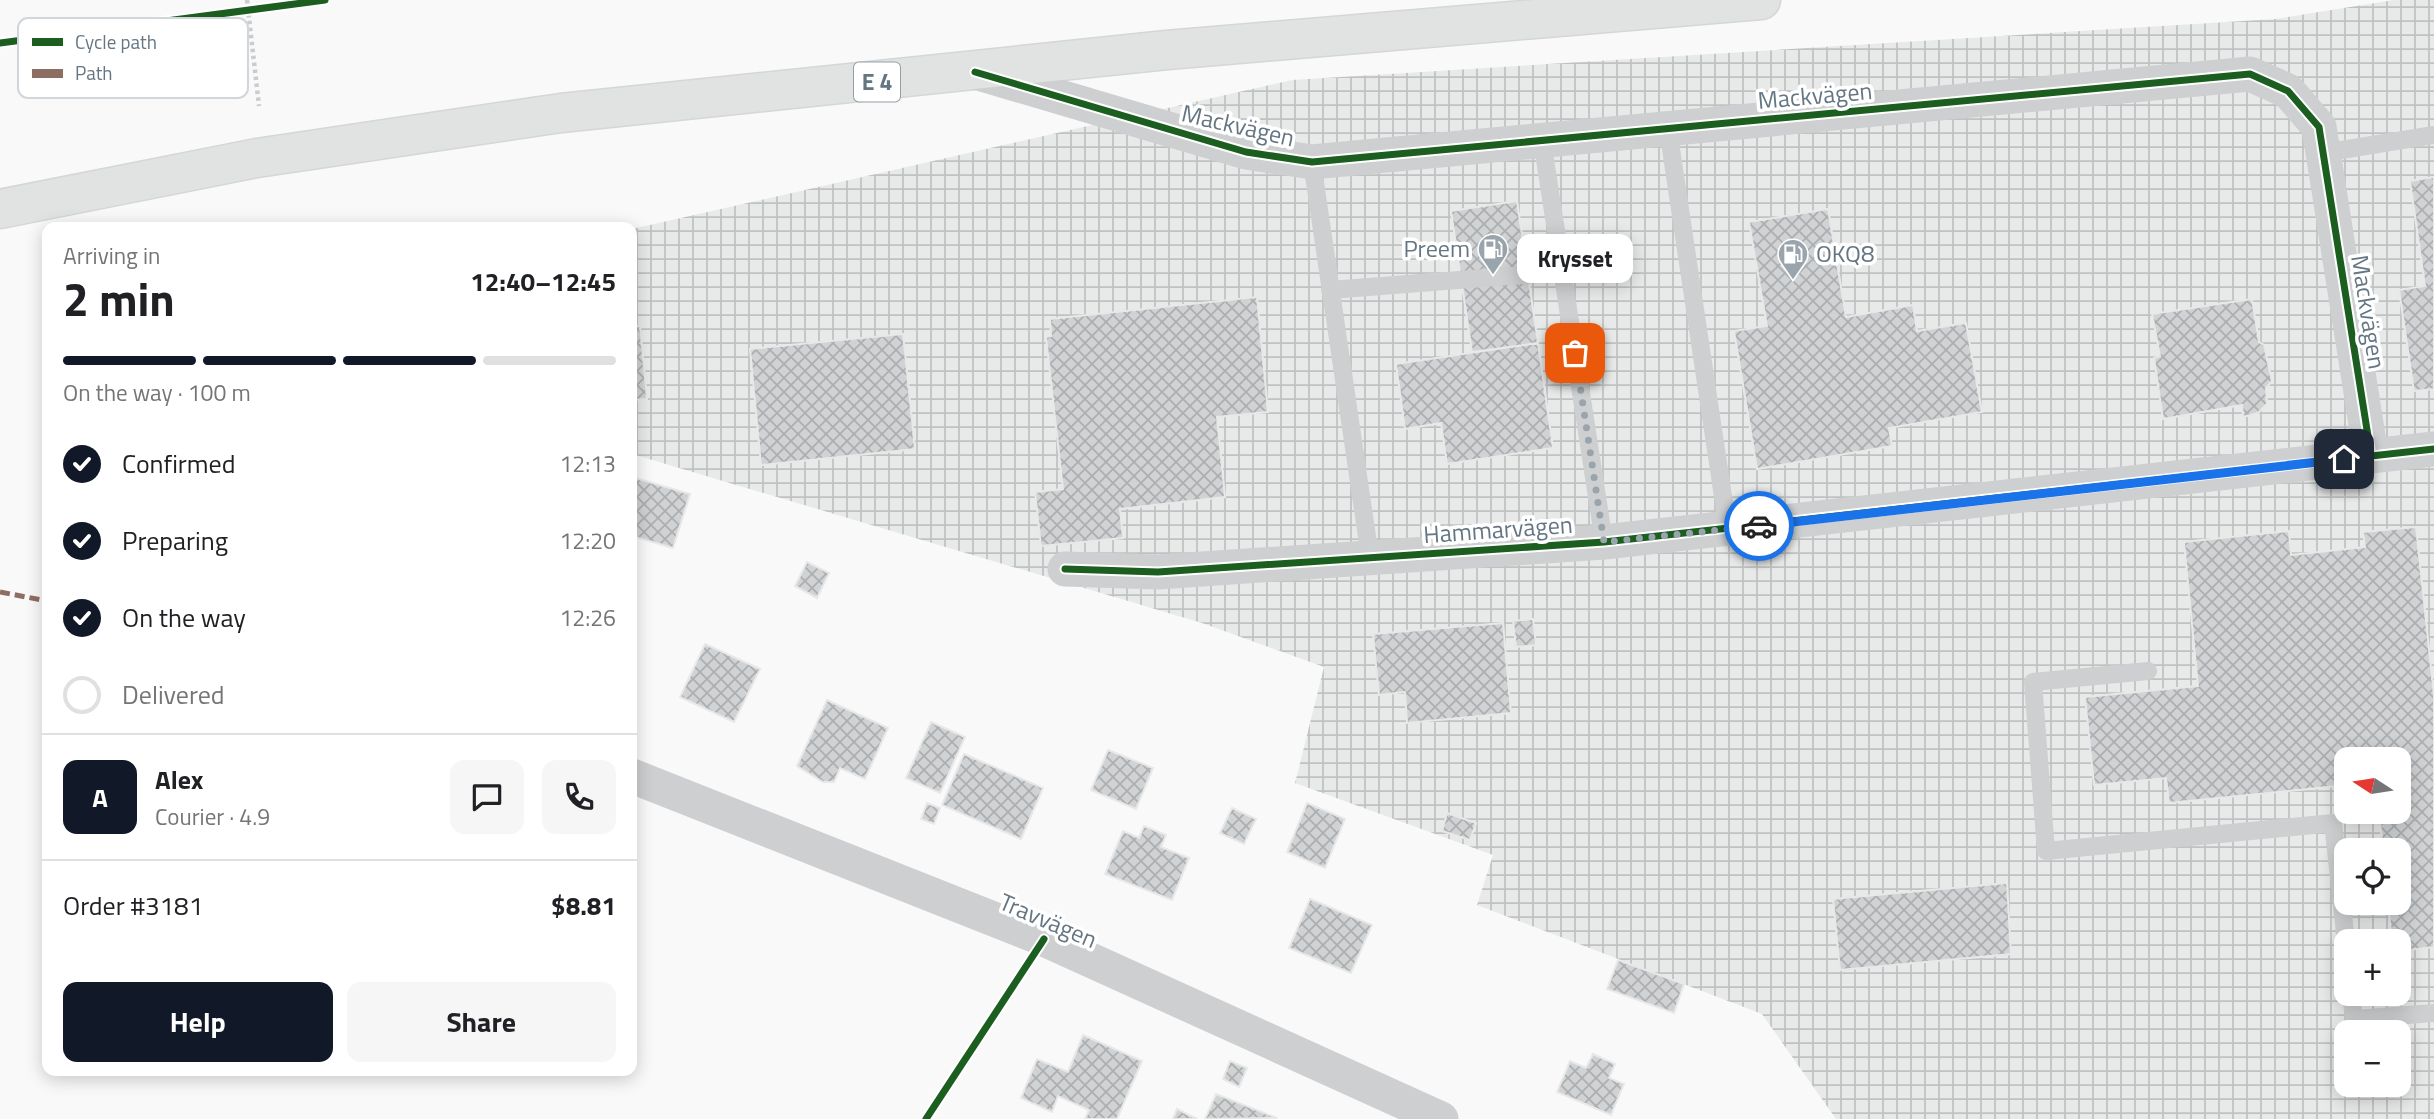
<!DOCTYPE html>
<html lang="en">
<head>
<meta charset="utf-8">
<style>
	body { margin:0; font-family:"Titillium Web",sans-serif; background:#f6f6f6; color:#202124; height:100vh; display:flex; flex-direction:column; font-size:26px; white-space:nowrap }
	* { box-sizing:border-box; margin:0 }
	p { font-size:23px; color:#757577 }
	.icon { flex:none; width:38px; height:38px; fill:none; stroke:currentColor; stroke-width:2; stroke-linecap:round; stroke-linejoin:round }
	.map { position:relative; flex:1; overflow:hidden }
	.details { position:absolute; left:42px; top:222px; width:595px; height:854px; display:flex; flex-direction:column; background:#fff; border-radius:14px; box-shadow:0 4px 18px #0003 }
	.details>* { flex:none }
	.needle { width:46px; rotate:282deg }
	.buttons { position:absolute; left:2334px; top:747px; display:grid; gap:14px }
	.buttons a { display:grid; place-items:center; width:77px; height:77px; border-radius:14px; background:#fff; box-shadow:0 4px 18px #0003; font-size:35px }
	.pin { position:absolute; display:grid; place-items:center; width:60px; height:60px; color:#fff; margin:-30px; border-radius:14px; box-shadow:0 4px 10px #0006 }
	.courier { position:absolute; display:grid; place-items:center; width:70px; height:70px; margin:-35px; border:5px solid #1a73e8; border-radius:50%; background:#fff; color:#222; box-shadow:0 2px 9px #0007 }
	.bubble { position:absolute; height:49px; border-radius:14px; background:#fff; box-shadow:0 4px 18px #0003; font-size:23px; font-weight:700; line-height:49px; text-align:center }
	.overview em { font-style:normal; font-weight:700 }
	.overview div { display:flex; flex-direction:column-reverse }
	.overview { display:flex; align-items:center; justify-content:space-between; height:119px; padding:0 21px }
	h1 { font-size:46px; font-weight:700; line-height:52px }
	.bar { display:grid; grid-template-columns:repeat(4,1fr); gap:10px 7px; align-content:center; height:84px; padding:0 21px }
	.bar i { height:9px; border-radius:5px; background:#e0e0e0 }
	.bar .on { background:#111827 }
	.bar p { grid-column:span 4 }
	.line { display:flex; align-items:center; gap:18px; padding:0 21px; border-top:2px solid #e0e0e0 }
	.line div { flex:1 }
	.round { display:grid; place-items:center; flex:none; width:74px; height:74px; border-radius:14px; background:#f6f6f6 }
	ol { padding:0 21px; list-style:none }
	li { display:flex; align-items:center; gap:21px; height:77px }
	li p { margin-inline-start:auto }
	li .icon { padding:7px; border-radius:50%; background:#111827; color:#fff; stroke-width:4 }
	li:last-child { color:#757577 }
	li i { width:38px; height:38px; border:4px solid #e0e0e0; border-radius:50% }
	.cta { display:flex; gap:14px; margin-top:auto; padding:14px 21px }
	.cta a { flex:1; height:80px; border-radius:14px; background:#111827; color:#fff; font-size:28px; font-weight:700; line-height:80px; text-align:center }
	.cta a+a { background:#f6f6f6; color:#202124 }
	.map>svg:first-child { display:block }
</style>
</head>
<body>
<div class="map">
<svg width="2434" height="1119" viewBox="0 0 2434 1119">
	<defs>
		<pattern id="industrial-grid" width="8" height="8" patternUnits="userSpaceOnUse" patternTransform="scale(1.75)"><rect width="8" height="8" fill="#e8e9e9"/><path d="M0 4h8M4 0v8" fill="none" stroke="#c0c1c2"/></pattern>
		<pattern id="building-cross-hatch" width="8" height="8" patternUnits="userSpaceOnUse" patternTransform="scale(1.75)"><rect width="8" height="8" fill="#d0d2d3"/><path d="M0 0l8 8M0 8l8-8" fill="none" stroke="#acafb1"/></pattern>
	</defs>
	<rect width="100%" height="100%" fill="#f9f9f9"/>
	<path fill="url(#industrial-grid)" fill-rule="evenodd" d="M 2394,0 L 2434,0 L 2434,1119 L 1836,1119 L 1762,1014 L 1477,905 L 1493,855 L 1295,783 L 1324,667 L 1202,623 L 632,454 L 632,229 L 1292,80 L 2275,19 ZM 2347,760 L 2399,760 L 2399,812 L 2347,812 ZM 2347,850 L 2399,850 L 2399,903 L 2347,903 ZM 2347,942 L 2399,942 L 2399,994 L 2347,994 ZM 2347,1032 L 2399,1032 L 2399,1085 L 2347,1085 Z"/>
	<path fill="url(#building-cross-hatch)" stroke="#e8e8e8" stroke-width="2" d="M 2434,177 L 2434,389 L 2414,391 L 2399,290 L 2425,286 L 2410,181 Z
		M 1517,201 L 1538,343 L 1472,352 L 1451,211 Z
		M 1828,209 L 1846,317 L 1913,305 L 1917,331 L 1966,323 L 1982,412 L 1889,428 L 1892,446 L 1757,469 L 1734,331 L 1767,326 L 1749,222 Z
		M 1257,297 L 1268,412 L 1217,417 L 1225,497 L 1120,509 L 1123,538 L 1041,546 L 1035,492 L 1063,489 L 1046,337 L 1051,336 L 1050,319 Z
		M 2252,299 L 2259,342 L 2264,345 L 2272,381 L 2266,388 L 2267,404 L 2258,413 L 2243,417 L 2242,405 L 2163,419 L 2154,358 L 2160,356 L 2152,314 Z
		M 640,326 L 647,399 L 632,400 L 632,327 Z
		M 903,334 L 915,449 L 761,465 L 750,349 Z
		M 1538,343 L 1553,448 L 1447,464 L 1441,423 L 1405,429 L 1396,364 Z
		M 632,477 L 690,494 L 673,548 L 632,536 Z
		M 2416,527 L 2434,696 L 2434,947 L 2399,951 L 2399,942 L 2392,942 L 2388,903 L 2399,903 L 2399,850 L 2383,850 L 2379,812 L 2399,812 L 2399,760 L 2347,760 L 2347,785 L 2169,803 L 2166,778 L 2094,785 L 2085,697 L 2198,686 L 2184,542 L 2289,531 L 2291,555 L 2365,547 L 2363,532 Z
		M 807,562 L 829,573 L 817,598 L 795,586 Z
		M 1533,619 L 1536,645 L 1516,647 L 1513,621 Z
		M 1503,623 L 1511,713 L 1407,723 L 1405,692 L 1379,695 L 1373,634 Z
		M 705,644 L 760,669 L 734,722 L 680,697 Z
		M 827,700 L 888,728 L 865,779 L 840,768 L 834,782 L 823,782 L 797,766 Z
		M 931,722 L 965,737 L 940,793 L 906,778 Z
		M 1108,750 L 1153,768 L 1136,809 L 1091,790 Z
		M 964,754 L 1043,788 L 1021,839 L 942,805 Z
		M 927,803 L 940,808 L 934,824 L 921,819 Z
		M 1307,803 L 1345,819 L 1325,868 L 1287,852 Z
		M 1232,808 L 1256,819 L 1244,844 L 1220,833 Z
		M 1447,813 L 1476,823 L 1470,840 L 1442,831 Z
		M 1144,826 L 1166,835 L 1161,847 L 1189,858 L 1172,900 L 1105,874 L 1123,831 L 1139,838 Z
		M 2007,883 L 2011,954 L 1840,970 L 1833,899 Z
		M 1310,899 L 1372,925 L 1351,973 L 1289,948 Z
		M 1618,960 L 1684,984 L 1674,1013 L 1607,989 Z
		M 1083,1035 L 1142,1061 L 1117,1119 L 1085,1119 L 1089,1110 L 1058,1096 L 1052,1112 L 1021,1098 L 1037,1059 L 1068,1072 Z
		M 1593,1054 L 1615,1064 L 1609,1078 L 1624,1084 L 1611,1115 L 1557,1092 L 1570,1061 L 1586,1068 Z
		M 1230,1061 L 1247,1068 L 1239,1087 L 1223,1079 Z
		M 1216,1094 L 1277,1118 L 1205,1119 Z
		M 1177,1109 L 1197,1119 L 1173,1119 Z"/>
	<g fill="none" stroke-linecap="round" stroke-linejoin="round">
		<g stroke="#d5d6d6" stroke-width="41">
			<path id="highway" d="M 0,209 L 257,158 L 561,113 L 1167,50 L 1761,0"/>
		</g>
		<path stroke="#cbcccd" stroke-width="4.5" stroke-dasharray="3.5 3.5" stroke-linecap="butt" d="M 247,0 L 259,106"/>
		<path stroke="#cecfd0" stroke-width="18" d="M 1668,129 L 1728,530
			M 1542,140 L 1604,542
			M 2323,153 L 2434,135
			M 1312,162 L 1370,557
			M 1330,290 L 1562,272
			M 2148,671 L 2033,682 L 2046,851 L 2333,823 L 2347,951
			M 2351,994 L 2354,1019 L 2434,1013"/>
		<path stroke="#cecfd0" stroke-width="35" d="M 975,72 L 1246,152 L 1312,162 L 2250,74 L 2288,91 L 2319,127 L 2371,455
			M 1065,569 L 1158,572 L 1604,542 L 2434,449
			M 632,776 L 1044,939 L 1441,1119"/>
		<use href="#highway" stroke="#e1e2e2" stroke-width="38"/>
		<path stroke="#8d6e63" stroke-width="5" stroke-dasharray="10 5" stroke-linecap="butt" d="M 0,592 L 47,601"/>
		<g stroke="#fff" stroke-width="11">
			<path id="cycleway" d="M 0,43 L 325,0
				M 975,72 L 1246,152 L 1312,162 L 2250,74 L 2288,91 L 2319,127 L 2371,455
				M 1065,569 L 1158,572 L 1604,542 L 2434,449
				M 926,1119 L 1044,939"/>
		</g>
		<use href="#cycleway" stroke="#1b5e20" stroke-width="7"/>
	</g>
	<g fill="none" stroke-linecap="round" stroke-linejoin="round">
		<path stroke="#99a4ac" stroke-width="7" stroke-dasharray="0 12.6" d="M 1575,353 L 1604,542 L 1759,526"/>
		<path stroke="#1a73e8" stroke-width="9" d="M 1759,526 L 2344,459"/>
	</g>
	<defs>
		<g id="fuel-pin" transform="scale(1.575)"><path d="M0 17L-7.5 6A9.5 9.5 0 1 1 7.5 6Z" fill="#99a4ac" stroke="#fff"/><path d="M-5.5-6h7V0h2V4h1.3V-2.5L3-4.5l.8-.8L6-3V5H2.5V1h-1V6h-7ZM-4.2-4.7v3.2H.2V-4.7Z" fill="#fff"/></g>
	</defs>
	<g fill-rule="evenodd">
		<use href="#fuel-pin" x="1493" y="249"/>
		<use href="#fuel-pin" x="1793" y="254"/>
	</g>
	<g text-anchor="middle" stroke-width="7" stroke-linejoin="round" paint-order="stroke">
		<rect fill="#fff" stroke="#939fa8" stroke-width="2" x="854" y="62.5" width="46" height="39" rx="5"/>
		<g font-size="23" font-weight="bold" fill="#657683">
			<text x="877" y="90">E 4</text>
		</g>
		<g font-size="24" fill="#657683" stroke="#fff">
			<text transform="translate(1815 96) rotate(-5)" y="8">Mackvägen</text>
			<text transform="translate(1238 126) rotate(13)" y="8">Mackvägen</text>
			<text transform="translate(2368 312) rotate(81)" y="8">Mackvägen</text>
			<text transform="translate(1498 530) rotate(-4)" y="8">Hammarvägen</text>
			<text transform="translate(1048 921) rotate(23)" y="8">Travvägen</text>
		</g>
		<g font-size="24" fill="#657683" stroke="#fff" text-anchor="end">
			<text x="1470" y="257">Preem</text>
			<text x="1816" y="262" text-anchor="start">OKQ8</text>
		</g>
	</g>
	<rect x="18" y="18" width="230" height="80" rx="10" fill="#fff" stroke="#d1d6da" stroke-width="2"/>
	<rect x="32" y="38" width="31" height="8" fill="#1b5e20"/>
	<rect x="32" y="69" width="31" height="9" fill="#8d6e63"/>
	<g font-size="19" fill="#657683">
		<text x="75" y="49">Cycle path</text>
		<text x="75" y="80">Path</text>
	</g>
</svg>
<div class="buttons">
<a><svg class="needle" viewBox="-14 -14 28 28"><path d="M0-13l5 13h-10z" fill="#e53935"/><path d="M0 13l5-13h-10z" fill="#757577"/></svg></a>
<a><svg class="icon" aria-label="locate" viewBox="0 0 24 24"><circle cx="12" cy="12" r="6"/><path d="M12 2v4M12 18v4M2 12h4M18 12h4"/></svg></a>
<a>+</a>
<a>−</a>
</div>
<div class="pin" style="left:1575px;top:353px;background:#ea580c"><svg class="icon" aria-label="bag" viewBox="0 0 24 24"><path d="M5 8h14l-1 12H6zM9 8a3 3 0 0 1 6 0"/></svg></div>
<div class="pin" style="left:2344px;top:459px;background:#1f2937"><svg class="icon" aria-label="home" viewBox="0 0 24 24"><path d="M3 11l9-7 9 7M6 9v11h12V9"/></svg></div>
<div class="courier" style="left:1759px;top:526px"><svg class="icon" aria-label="car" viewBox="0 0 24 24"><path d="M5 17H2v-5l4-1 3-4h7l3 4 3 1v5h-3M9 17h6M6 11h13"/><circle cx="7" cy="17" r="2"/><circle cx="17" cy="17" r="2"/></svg></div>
<div class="bubble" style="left:1517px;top:234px;width:116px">Krysset</div>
<section class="details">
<div class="overview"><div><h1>2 min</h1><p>Arriving in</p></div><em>12:40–12:45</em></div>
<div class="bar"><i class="on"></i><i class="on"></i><i class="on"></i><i></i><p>On the way · 100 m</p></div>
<ol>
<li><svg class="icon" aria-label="check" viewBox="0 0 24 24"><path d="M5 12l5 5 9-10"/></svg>Confirmed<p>12:13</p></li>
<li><svg class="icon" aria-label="check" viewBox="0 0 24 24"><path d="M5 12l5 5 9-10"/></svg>Preparing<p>12:20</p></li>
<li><svg class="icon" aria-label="check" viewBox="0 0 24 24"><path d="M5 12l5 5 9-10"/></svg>On the way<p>12:26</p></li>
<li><i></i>Delivered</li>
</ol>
<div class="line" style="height:126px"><b class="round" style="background:#111827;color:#fff">A</b><div><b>Alex</b><p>Courier · 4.9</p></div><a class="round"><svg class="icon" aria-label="chat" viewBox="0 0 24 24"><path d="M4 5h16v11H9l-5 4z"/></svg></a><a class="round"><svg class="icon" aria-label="phone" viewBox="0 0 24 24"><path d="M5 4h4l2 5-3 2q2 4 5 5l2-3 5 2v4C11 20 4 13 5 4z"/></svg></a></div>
<div class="line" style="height:91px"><div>Order #3181</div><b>$8.81</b></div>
<div class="cta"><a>Help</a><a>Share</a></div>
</section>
</div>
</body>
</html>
